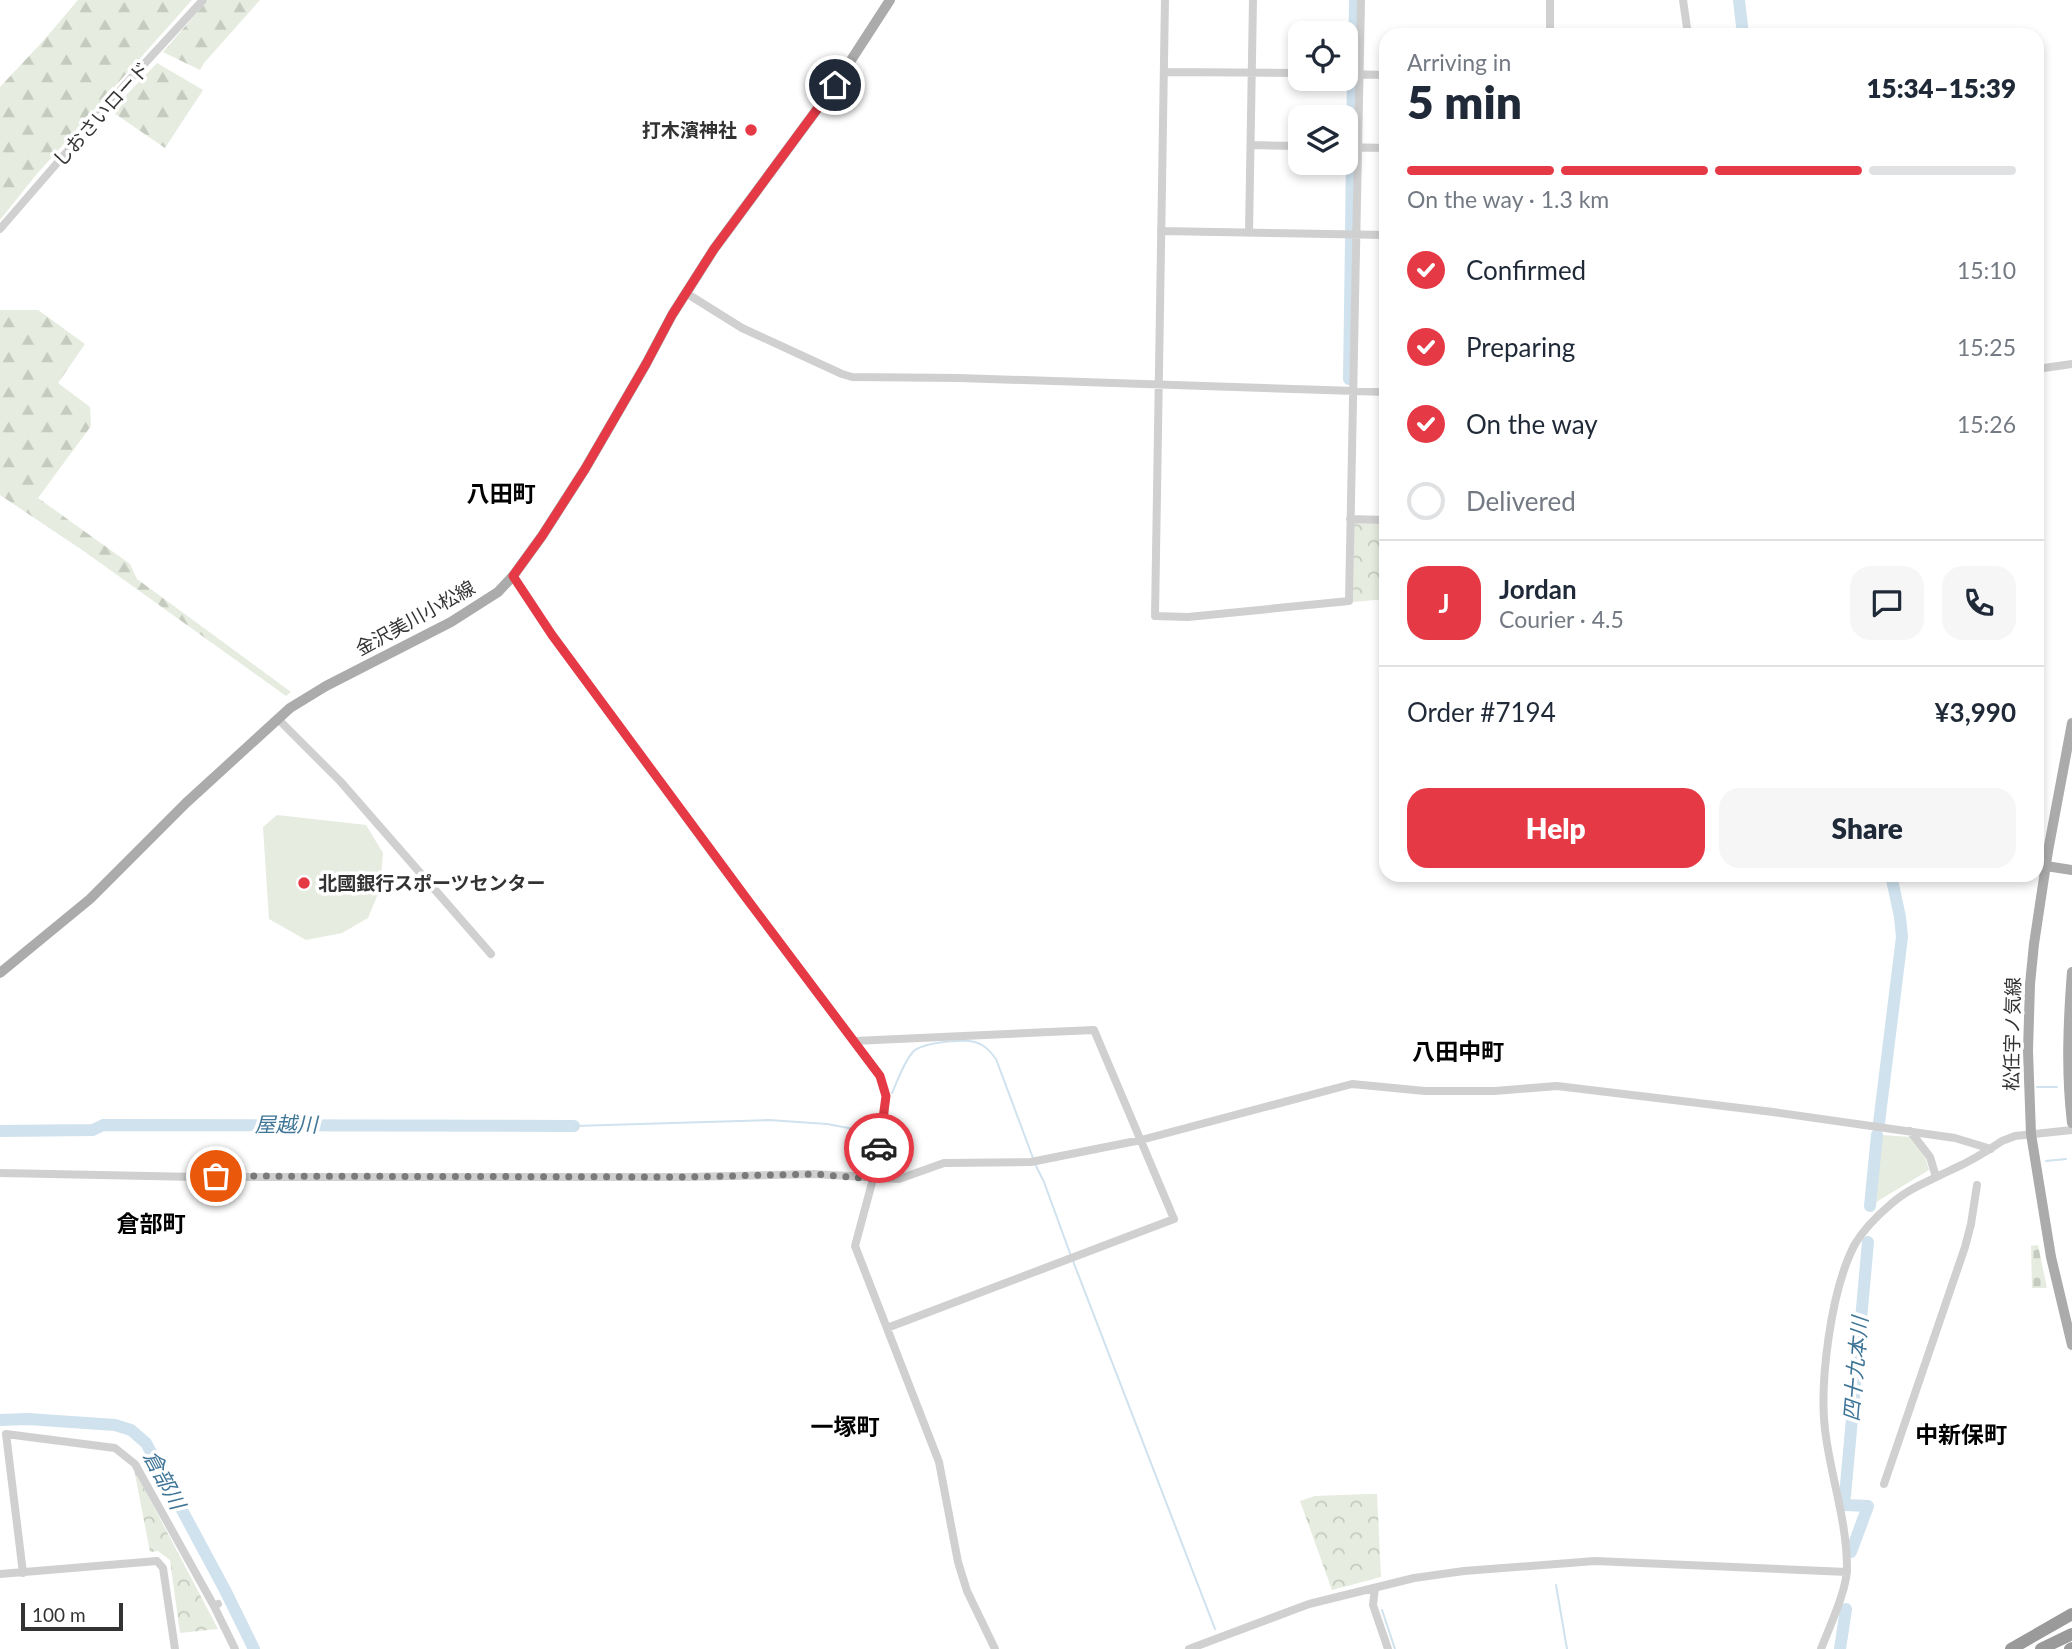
<!DOCTYPE html>
<html lang="en">
<head>
<meta charset="utf-8">
<style>
	body { margin:0; font-family:Lato,"Noto Sans JP",sans-serif; background:#f6f6f7; color:#1f2937; height:100vh; display:flex; flex-direction:column; font-size:26px; white-space:nowrap }
	* { box-sizing:border-box; margin:0 }
	p { font-size:23px; color:#747a83 }
	.icon { flex:none; width:38px; height:38px; fill:none; stroke:currentColor; stroke-width:2; stroke-linecap:round; stroke-linejoin:round }
	.map { position:relative; flex:1; overflow:hidden }
	.details { position:absolute; left:1379px; top:28px; width:665px; height:854px; display:flex; flex-direction:column; background:#fff; border-radius:21px; box-shadow:0 4px 10px #0003 }
	.details>* { flex:none }
	.tools { position:absolute; left:1288px; top:21px; display:grid; gap:14px }
	.tools a { display:grid; place-items:center; width:70px; height:70px; border-radius:14px; background:#fff; box-shadow:0 4px 10px #0003; font-size:35px }
	.scale { position:absolute; left:21px; bottom:18px; width:102px; box-sizing:border-box; padding-left:7px; border:4px solid #333; border-top:0; font-size:19px; line-height:24px; white-space:nowrap; color:#333; -webkit-text-stroke:5px #fff; paint-order:stroke }
	.pin { position:absolute; display:grid; place-items:center; width:60px; height:60px; color:#fff; margin:-30px; border:4px solid #fff; border-radius:50%; box-shadow:0 2px 7px #0007 }
	.courier { position:absolute; display:grid; place-items:center; width:70px; height:70px; margin:-35px; border:5px solid #e63946; border-radius:50%; background:#fff; color:#222; box-shadow:0 2px 9px #0007 }
	.head em { font-style:normal; font-weight:800 }
	.head div { display:flex; flex-direction:column-reverse }
	.head { display:flex; align-items:center; justify-content:space-between; height:119px; padding:0 28px }
	h1 { font-size:46px; font-weight:800; line-height:52px }
	.bar { display:grid; grid-template-columns:repeat(4,1fr); gap:10px 7px; align-content:center; height:84px; padding:0 28px }
	.bar i { height:9px; border-radius:5px; background:#e0e1e3 }
	.bar .active { background:#e63946 }
	.bar p { grid-column:span 4 }
	.line { display:flex; align-items:center; gap:18px; padding:0 28px; border-top:2px solid #e0e1e3 }
	.line div { flex:1 }
	.round { display:grid; place-items:center; flex:none; width:74px; height:74px; border-radius:21px; background:#f6f6f7 }
	ol { padding:0 28px; list-style:none }
	li { display:flex; align-items:center; gap:21px; height:77px }
	li p { margin-inline-start:auto }
	li .icon { padding:7px; border-radius:50%; background:#e63946; color:#fff; stroke-width:4 }
	li:last-child { color:#747a83 }
	li i { width:38px; height:38px; border:4px solid #e0e1e3; border-radius:50% }
	.button { display:flex; gap:14px; margin-top:auto; padding:14px 28px }
	.button a { flex:1; height:80px; border-radius:21px; background:#e63946; color:#fff; font-size:28px; font-weight:800; line-height:80px; text-align:center }
	.button a+a { background:#f6f6f7; color:#1f2937 }
	.map>svg:first-child { display:block }
</style>
</head>
<body>
<div class="map">
<svg width="2072" height="1649" viewBox="0 0 2072 1649">
	<defs>
		<pattern id="forest-firs" width="22" height="20" patternUnits="userSpaceOnUse" patternTransform="scale(1.75)"><rect width="22" height="20" fill="#e6ecdf"/><path d="M5 1l3.5 6h-7zM16 11l3.5 6h-7z" fill="#c6cbc0"/></pattern>
		<pattern id="cemetery-stones" width="16" height="16" patternUnits="userSpaceOnUse" patternTransform="scale(1.75)"><rect width="16" height="16" fill="#e6ecdf"/><path d="M2 7V4a2 2 0 0 1 4 0v3zM10 15v-3a2 2 0 0 1 4 0v3z" fill="#c6cbc0"/></pattern>
		<pattern id="park-crowns" width="20" height="18" patternUnits="userSpaceOnUse" patternTransform="scale(1.75)"><rect width="20" height="18" fill="#e6ecdf"/><path d="M2 6a3 3 0 1 1 6 0M12 15a3 3 0 1 1 6 0" fill="none" stroke="#c6cbc0"/></pattern>
	</defs>
	<rect width="100%" height="100%" fill="#fff"/>
	<path fill="#e6ecdf" d="M 277,815 L 366,825 L 383,853 L 380,889 L 368,918 L 342,933 L 306,940 L 269,919 L 263,827 Z
		M 1882,1135 L 1910,1137 L 1925,1157 L 1929,1170 L 1873,1204 Z"/>
	<path fill="url(#forest-firs)" d="M 78,0 L 192,0 L 36,175 L 0,220 L 0,87 L 44,40 Z
		M 208,0 L 260,0 L 204,63 L 200,70 L 163,52 Z
		M 157,63 L 203,90 L 165,148 L 111,111 Z
		M 0,310 L 38,310 L 85,344 L 58,383 L 90,407 L 91,426 L 38,498 L 130,564 L 137,579 L 291,692 L 286,696 L 85,552 L 0,495 Z"/>
	<path fill="url(#cemetery-stones)" d="M 2038,1245 L 2047,1288 L 2032,1288 L 2031,1246 Z"/>
	<path fill="url(#park-crowns)" d="M 1354,522 L 1386,523 L 1386,599 L 1353,602 Z
		M 134,1469 L 218,1629 L 180,1633 L 170,1560 L 158,1551 L 150,1552 Z
		M 1369,1494 L 1377,1494 L 1381,1577 L 1332,1590 L 1300,1501 L 1315,1496 Z"/>
	<g fill="none" stroke-linecap="round" stroke-linejoin="round">
		<path stroke="#cfe2ee" stroke-width="2" d="M 2037,1087 L 2057,1087
			M 892,1093 C 898,1080 903,1064 912,1053 C 920,1042 963,1039 975,1042 C 985,1045 990,1051 996,1059 L 1033,1158
			M 574,1126 L 769,1120 L 827,1124 L 875,1133
			M 2046,1161 L 2066,1159
			M 1035,1164 L 1044,1182 L 1071,1256
			M 1073,1261 L 1215,1629
			M 1556,1585 L 1567,1649
			M 1382,1610 L 1395,1649"/>
		<path stroke="#cfe2ee" stroke-width="12" d="M 1739,0 L 1743,35
			M 1354,68 L 1355,0
			M 1352,145 L 1353,80
			M 1351,232 L 1352,153
			M 1349,379 L 1351,240
			M 1879,1123 L 1902,937 L 1900,917 L 1891,875
			M 0,1131 L 93,1130 L 103,1125 L 574,1126
			M 1870,1206 L 1877,1135
			M 0,1420 L 28,1419 L 115,1425 L 131,1430 L 146,1443 L 225,1590 L 254,1649
			M 1845,1496 L 1868,1242
			M 1845,1505 L 1868,1506 L 1851,1552
			M 1840,1649 L 1846,1609"/>
		<path stroke="#d0d0d0" stroke-width="8" d="M 1165,0 L 1155,616 L 1188,617 L 1349,601 L 1361,0
			M 1683,0 L 1688,35
			M 1550,35 L 1550,0
			M 1164,72 L 1300,73
			M 1346,74 L 1386,75
			M 1251,145 L 1300,146
			M 1346,147 L 1386,148
			M 0,229 L 123,87 L 203,0
			M 1161,231 L 1386,235
			M 1249,233 L 1253,0
			M 686,293 L 742,328 L 842,374 L 852,377 L 959,378 L 1386,392
			M 2037,369 L 2072,364
			M 1350,519 L 1386,520
			M 513,576 L 552,635 L 711,852 L 880,1076 L 886,1096 L 884,1122 L 873,1179 L 855,1246 L 939,1462 L 958,1562 L 967,1591 L 995,1649
			M 278,719 L 340,781 L 491,954
			M 854,1041 L 1094,1030 L 1174,1219 L 887,1328
			M 1910,1131 L 1930,1157 L 1936,1177
			M 0,1173 L 198,1177 L 685,1177 L 814,1174 L 899,1179 L 944,1163 L 1031,1162 L 1141,1140 L 1352,1084 L 1425,1091 L 1494,1091 L 1557,1086 L 1773,1112 L 1955,1138 L 1991,1149
			M 1884,1484 L 1965,1247 L 1971,1224 L 1977,1185
			M 23,1573 L 6,1434 L 115,1448 L 135,1464 L 214,1606
			M 0,1574 L 157,1561 L 163,1568 L 175,1649
			M 1375,1588 L 1373,1605 L 1388,1649
			M 218,1604 L 214,1606 L 235,1649
			M 1189,1649 L 1309,1604 L 1414,1578 L 1464,1571 L 1595,1561 L 1847,1572
			M 1821,1649 C 1829,1628 1847,1590 1847,1568 C 1847,1523 1832,1480 1826,1437 C 1818,1386 1831,1289 1855,1244 C 1864,1229 1878,1215 1891,1204 C 1907,1189 1931,1180 1951,1170 C 1969,1162 1986,1152 2002,1141 L 2015,1136 L 2072,1130"/>
		<path stroke="#ababab" stroke-width="10" d="M 2072,723 L 2048,851 L 2034,944 L 2030,984 L 2028,1051 L 2031,1134 L 2051,1257 L 2072,1345
			M 2046,866 L 2072,870
			M 2072,972 C 2068,1023 2066,1072 2072,1123
			M 0,973 L 90,899 L 186,803 L 290,708 L 326,686 L 451,622 L 498,592 L 513,576 L 542,536 L 585,469 L 646,364 L 672,315 L 714,249 L 835,85 L 890,0"/>
		<path stroke="#9a9a9a" stroke-width="12" d="M 2011,1649 L 2072,1614
			M 2041,1649 L 2072,1634
			M 2070,1649 L 2072,1648"/>
	</g>
	<g fill="none" stroke-linecap="round" stroke-linejoin="round">
		<path stroke="#7a7a7a" stroke-width="7" stroke-dasharray="0 12.6" d="M 216,1176 L 685,1177 L 814,1174 L 873,1179 L 879,1148"/>
		<path stroke="#e63946" stroke-width="9" d="M 835,85 L 714,249 L 672,315 L 646,364 L 585,469 L 542,536 L 513,576 L 552,635 L 744,895 L 880,1076 L 886,1096 L 879,1148"/>
	</g>
	<g fill="#e63946" stroke="#fff" stroke-width="2.5">
		<circle cx="751" cy="130" r="7"/>
		<circle cx="304" cy="883" r="7"/>
	</g>
	<g text-anchor="middle" stroke-width="7" stroke-linejoin="round" paint-order="stroke">
		<g font-size="19" fill="#333" stroke="#fff">
			<text transform="translate(101 114) rotate(-48)" y="7">しおさいロード</text>
			<text transform="translate(415 618) rotate(-29)" y="7">金沢美川小松線</text>
			<text transform="translate(2012 1034) rotate(-89)" y="7">松任宇ノ気線</text>
		</g>
		<g font-size="19" font-weight="bold" fill="#333" stroke="#fff" text-anchor="end">
			<text x="737" y="137">打木濱神社</text>
			<text x="318" y="890" text-anchor="start">北國銀行スポーツセンター</text>
		</g>
		<g font-size="21" font-style="italic" fill="#3f7597" stroke="#fff">
			<text x="286" y="1132">屋越川</text>
			<text transform="translate(1856 1369) rotate(-85)" y="7">四十九本川</text>
			<text transform="translate(164 1480) rotate(62)" y="7">倉部川</text>
		</g>
		<g font-size="23" font-weight="bold" fill="#000" stroke="#fff">
			<text x="501" y="502">八田町</text>
			<text x="1458" y="1060">八田中町</text>
			<text x="151" y="1232">倉部町</text>
			<text x="845" y="1435">一塚町</text>
			<text x="1961" y="1443">中新保町</text>
		</g>
	</g>
</svg>
<div class="tools">
<a><svg class="icon" aria-label="locate" viewBox="0 0 24 24"><circle cx="12" cy="12" r="6"/><path d="M12 2v4M12 18v4M2 12h4M18 12h4"/></svg></a>
<a><svg class="icon" aria-label="layers" viewBox="0 0 24 24"><path d="M12 4l9 5-9 5-9-5zM3 14l9 5 9-5"/></svg></a>
</div>
<div class="scale">100 m</div>
<div class="pin" style="left:216px;top:1176px;background:#ea580c"><svg class="icon" aria-label="bag" viewBox="0 0 24 24"><path d="M5 8h14l-1 12H6zM9 8a3 3 0 0 1 6 0"/></svg></div>
<div class="pin" style="left:835px;top:85px;background:#1f2937"><svg class="icon" aria-label="home" viewBox="0 0 24 24"><path d="M3 11l9-7 9 7M6 9v11h12V9"/></svg></div>
<div class="courier" style="left:879px;top:1148px"><svg class="icon" aria-label="car" viewBox="0 0 24 24"><path d="M5 17H2v-5l4-1 3-4h7l3 4 3 1v5h-3M9 17h6M6 11h13"/><circle cx="7" cy="17" r="2"/><circle cx="17" cy="17" r="2"/></svg></div>
<section class="details">
<div class="head"><div><h1>5 min</h1><p>Arriving in</p></div><em>15:34–15:39</em></div>
<div class="bar"><i class="active"></i><i class="active"></i><i class="active"></i><i></i><p>On the way · 1.3 km</p></div>
<ol>
<li><svg class="icon" aria-label="check" viewBox="0 0 24 24"><path d="M5 12l5 5 9-10"/></svg>Confirmed<p>15:10</p></li>
<li><svg class="icon" aria-label="check" viewBox="0 0 24 24"><path d="M5 12l5 5 9-10"/></svg>Preparing<p>15:25</p></li>
<li><svg class="icon" aria-label="check" viewBox="0 0 24 24"><path d="M5 12l5 5 9-10"/></svg>On the way<p>15:26</p></li>
<li><i></i>Delivered</li>
</ol>
<div class="line" style="height:126px"><b class="round" style="background:#e63946;color:#fff">J</b><div><b>Jordan</b><p>Courier · 4.5</p></div><a class="round"><svg class="icon" aria-label="chat" viewBox="0 0 24 24"><path d="M4 5h16v11H9l-5 4z"/></svg></a><a class="round"><svg class="icon" aria-label="phone" viewBox="0 0 24 24"><path d="M5 4h4l2 5-3 2q2 4 5 5l2-3 5 2v4C11 20 4 13 5 4z"/></svg></a></div>
<div class="line" style="height:91px"><div>Order #7194</div><b>¥3,990</b></div>
<div class="button"><a>Help</a><a>Share</a></div>
</section>
</div>
</body>
</html>
